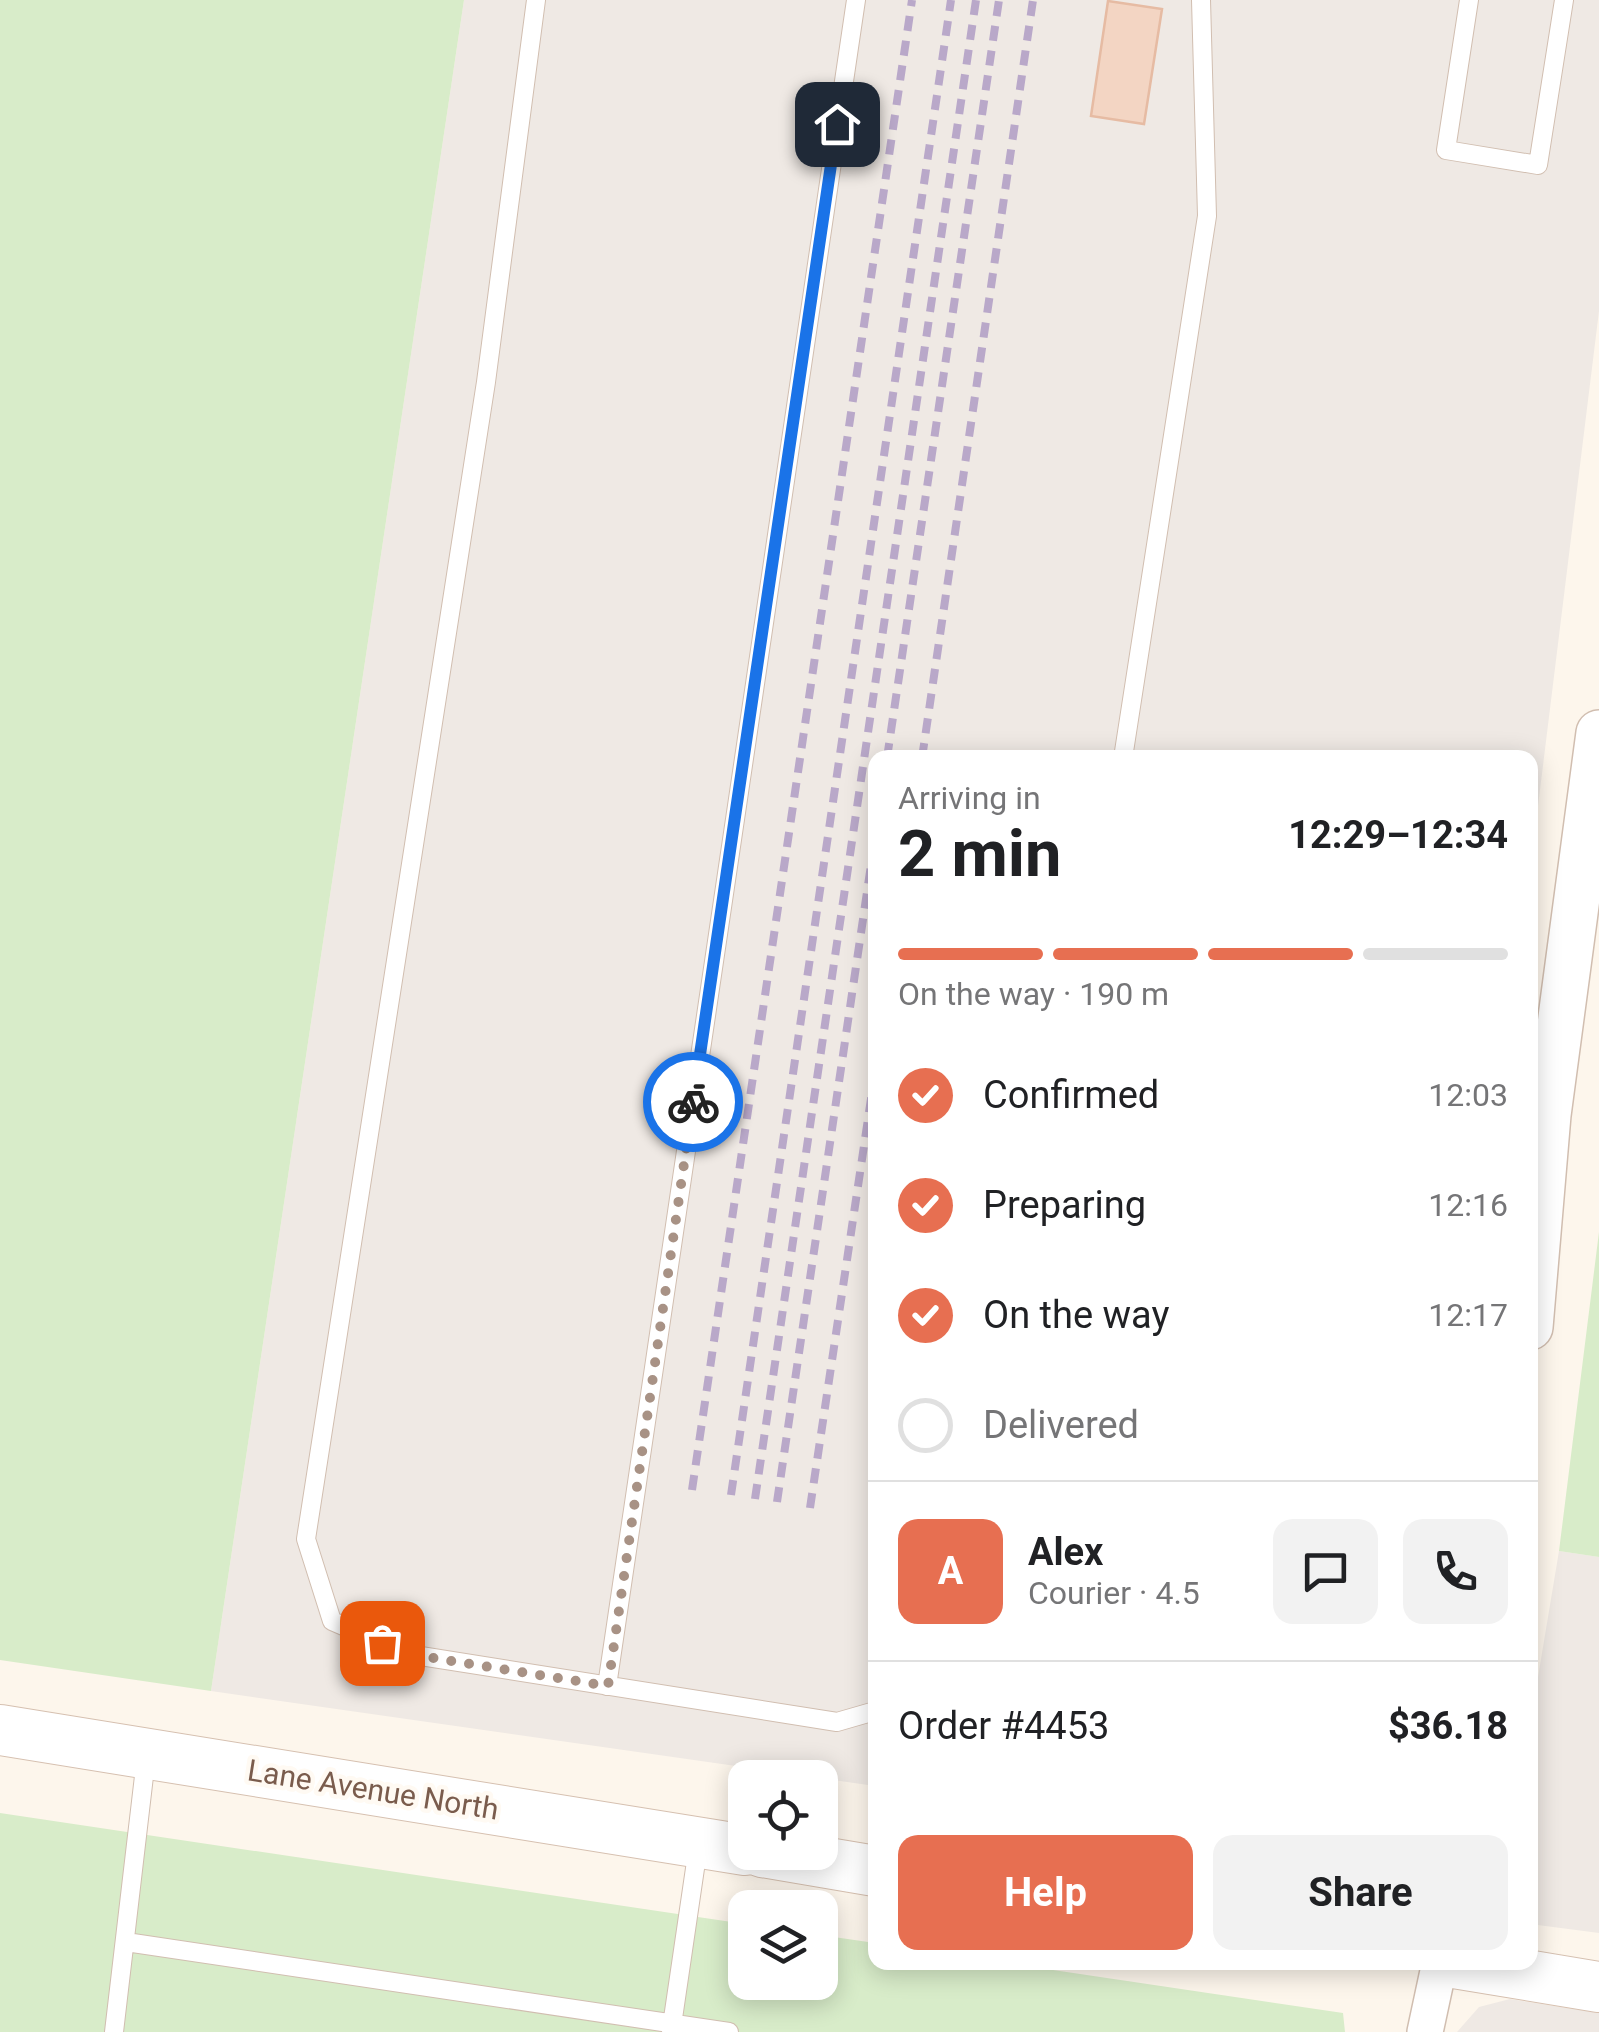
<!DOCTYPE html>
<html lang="en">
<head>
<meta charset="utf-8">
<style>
	body { margin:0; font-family:Roboto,sans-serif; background:#f2f2f2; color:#202124; height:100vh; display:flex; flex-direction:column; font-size:38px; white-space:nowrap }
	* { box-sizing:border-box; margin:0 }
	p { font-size:32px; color:#757577 }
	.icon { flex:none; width:55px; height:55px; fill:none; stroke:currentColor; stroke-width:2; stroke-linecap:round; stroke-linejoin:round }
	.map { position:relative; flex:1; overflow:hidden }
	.sheet { position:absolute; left:868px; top:750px; width:670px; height:1220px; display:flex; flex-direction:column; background:#fff; border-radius:20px; box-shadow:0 5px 25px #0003 }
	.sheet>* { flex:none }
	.buttons { position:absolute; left:728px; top:1760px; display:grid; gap:20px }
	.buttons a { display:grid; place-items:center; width:110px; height:110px; border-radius:20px; background:#fff; box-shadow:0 5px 25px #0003; font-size:50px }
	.pin { position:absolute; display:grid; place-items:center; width:85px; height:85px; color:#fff; margin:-42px; border-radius:20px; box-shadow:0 5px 15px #0006 }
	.courier { position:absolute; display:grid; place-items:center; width:100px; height:100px; margin:-50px; border:8px solid #1a73e8; border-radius:50%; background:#fff; color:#222; box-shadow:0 2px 12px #0007 }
	.summary em { font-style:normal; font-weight:700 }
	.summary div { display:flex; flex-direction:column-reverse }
	.summary { display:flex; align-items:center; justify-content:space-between; height:170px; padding:0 30px }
	h1 { font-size:65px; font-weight:700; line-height:75px }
	.bar { display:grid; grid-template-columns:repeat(4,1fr); gap:15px 10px; align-content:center; height:120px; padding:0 30px }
	.bar i { height:12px; border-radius:8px; background:#e0e0e0 }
	.bar .selected { background:#e76f51 }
	.bar p { grid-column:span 4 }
	.line { display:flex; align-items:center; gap:25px; padding:0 30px; border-top:2px solid #e0e0e0 }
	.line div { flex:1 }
	.round { display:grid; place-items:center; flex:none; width:105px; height:105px; border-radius:20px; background:#f2f2f2 }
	ol { padding:0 30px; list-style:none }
	li { display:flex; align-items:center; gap:30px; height:110px }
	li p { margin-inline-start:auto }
	li .icon { padding:10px; border-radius:50%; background:#e76f51; color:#fff; stroke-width:4 }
	li:last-child { color:#757577 }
	li i { width:55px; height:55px; border:5px solid #e0e0e0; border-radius:50% }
	.button { display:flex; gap:20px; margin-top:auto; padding:20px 30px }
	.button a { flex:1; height:115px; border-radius:20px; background:#e76f51; color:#fff; font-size:40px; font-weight:700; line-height:115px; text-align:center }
	.button a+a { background:#f2f2f2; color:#202124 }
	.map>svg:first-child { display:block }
</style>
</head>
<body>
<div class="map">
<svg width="1599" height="2032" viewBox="0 0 1599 2032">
	<rect width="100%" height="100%" fill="#fdf6ec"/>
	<path fill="#efe9e4" d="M 464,0 L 1599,0 L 1599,311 L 1530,871 L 1530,758 L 875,758 L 875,1786 L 211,1691 Z
		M 1559,1551 L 1599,1557 L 1599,1933 L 1530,1924 L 1530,1725 Z
		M 1510,1999 L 1599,2013 L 1599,2032 L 1457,2032 L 1479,2007 Z"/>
	<path fill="#d8ecc9" d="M 0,0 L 464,0 L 211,1691 L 0,1660 Z
		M 1599,1232 L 1599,1557 L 1559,1551 Z
		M 0,1813 L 745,1924 L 745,1982 L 820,1982 L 820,1935 L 875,1943 L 875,1962 L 1006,1963 L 1343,2013 L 1345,2032 L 0,2032 Z"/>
	<path fill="#f3d5c3" stroke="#e6bba3" stroke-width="2.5" d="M 1108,1 L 1162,9 L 1144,124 L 1091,116 Z"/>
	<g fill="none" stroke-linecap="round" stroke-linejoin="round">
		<g stroke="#d1beb0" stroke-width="20">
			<path id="service" d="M 536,0 L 486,382 L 306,1539 L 332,1621 L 408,1654 L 837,1722 L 875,1711
				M 1469,0 L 1446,150 L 1538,165 L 1564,0
				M 1123,758 L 1207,216 L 1201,0
				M 607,1686 L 856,0
				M 126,1942 L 729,2032
				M 114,2032 L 146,1759
				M 671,2032 L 698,1848"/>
		</g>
		<g stroke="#d1beb0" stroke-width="38">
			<path id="minor" d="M 1425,2032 L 1440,1962"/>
		</g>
		<g stroke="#d1beb0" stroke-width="48">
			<path id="tertiary" d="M 1530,1327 L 1548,1115 L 1599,733"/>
		</g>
		<g stroke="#d6c0b0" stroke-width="52">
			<path id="secondary" d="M 0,1730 L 745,1850
				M 762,1852 L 875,1871
				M 1448,1962 L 1599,1987"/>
		</g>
		<use href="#service" stroke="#fff" stroke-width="18"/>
		<use href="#minor" stroke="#fff" stroke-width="35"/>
		<use href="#tertiary" stroke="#fff" stroke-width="45"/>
		<use href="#secondary" stroke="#fff" stroke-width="50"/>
		<path stroke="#b9a8c9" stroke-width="8" stroke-dasharray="15 10" stroke-linecap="butt" d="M 887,758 L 999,0
			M 922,758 L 1033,0
			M 692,1490 L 912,0
			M 731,1495 L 951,0
			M 755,1499 L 976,0
			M 777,1502 L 875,838
			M 810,1508 L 875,1072"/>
	</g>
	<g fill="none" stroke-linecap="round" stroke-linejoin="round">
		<path stroke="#a89285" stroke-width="10" stroke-dasharray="0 18" d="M 382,1643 L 408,1654 L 608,1686 L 693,1102"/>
		<path stroke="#1a73e8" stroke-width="12" d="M 693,1102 L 837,124"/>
	</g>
	<g text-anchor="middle" stroke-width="9" stroke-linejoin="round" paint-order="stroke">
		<g font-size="30" fill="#7a5c4d" stroke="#fffaf3">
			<text transform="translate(373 1790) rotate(9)" y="10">Lane Avenue North</text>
		</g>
	</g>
</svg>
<div class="buttons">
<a><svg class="icon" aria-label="locate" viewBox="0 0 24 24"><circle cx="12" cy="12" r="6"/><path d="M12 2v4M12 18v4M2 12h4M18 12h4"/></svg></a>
<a><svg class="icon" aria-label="layers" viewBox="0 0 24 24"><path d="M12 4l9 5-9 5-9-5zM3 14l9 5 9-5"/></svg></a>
</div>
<div class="pin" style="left:382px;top:1643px;background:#ea580c"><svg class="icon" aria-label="bag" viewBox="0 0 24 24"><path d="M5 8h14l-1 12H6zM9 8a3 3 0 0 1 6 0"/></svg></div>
<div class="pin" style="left:837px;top:124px;background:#1f2937"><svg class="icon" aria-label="home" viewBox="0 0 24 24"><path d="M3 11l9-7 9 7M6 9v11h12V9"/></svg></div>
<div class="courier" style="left:693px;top:1102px"><svg class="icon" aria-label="bike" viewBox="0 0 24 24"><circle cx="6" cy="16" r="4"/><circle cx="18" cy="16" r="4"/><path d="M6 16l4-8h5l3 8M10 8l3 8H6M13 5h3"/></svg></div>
<section class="sheet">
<div class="summary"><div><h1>2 min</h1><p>Arriving in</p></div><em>12:29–12:34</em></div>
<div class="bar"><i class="selected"></i><i class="selected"></i><i class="selected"></i><i></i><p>On the way · 190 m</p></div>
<ol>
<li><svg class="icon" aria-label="check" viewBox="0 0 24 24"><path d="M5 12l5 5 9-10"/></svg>Confirmed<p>12:03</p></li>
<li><svg class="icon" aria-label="check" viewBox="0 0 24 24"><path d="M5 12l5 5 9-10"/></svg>Preparing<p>12:16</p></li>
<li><svg class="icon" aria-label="check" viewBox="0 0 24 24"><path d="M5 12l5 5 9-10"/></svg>On the way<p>12:17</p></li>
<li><i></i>Delivered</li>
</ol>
<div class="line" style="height:180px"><b class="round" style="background:#e76f51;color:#fff">A</b><div><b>Alex</b><p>Courier · 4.5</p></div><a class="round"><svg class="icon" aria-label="chat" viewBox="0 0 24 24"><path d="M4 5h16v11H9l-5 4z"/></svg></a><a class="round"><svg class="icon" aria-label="phone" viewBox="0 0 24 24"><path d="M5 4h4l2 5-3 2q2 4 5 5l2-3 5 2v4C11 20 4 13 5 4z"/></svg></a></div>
<div class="line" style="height:130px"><div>Order #4453</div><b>$36.18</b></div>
<div class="button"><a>Help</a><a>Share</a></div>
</section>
</div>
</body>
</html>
